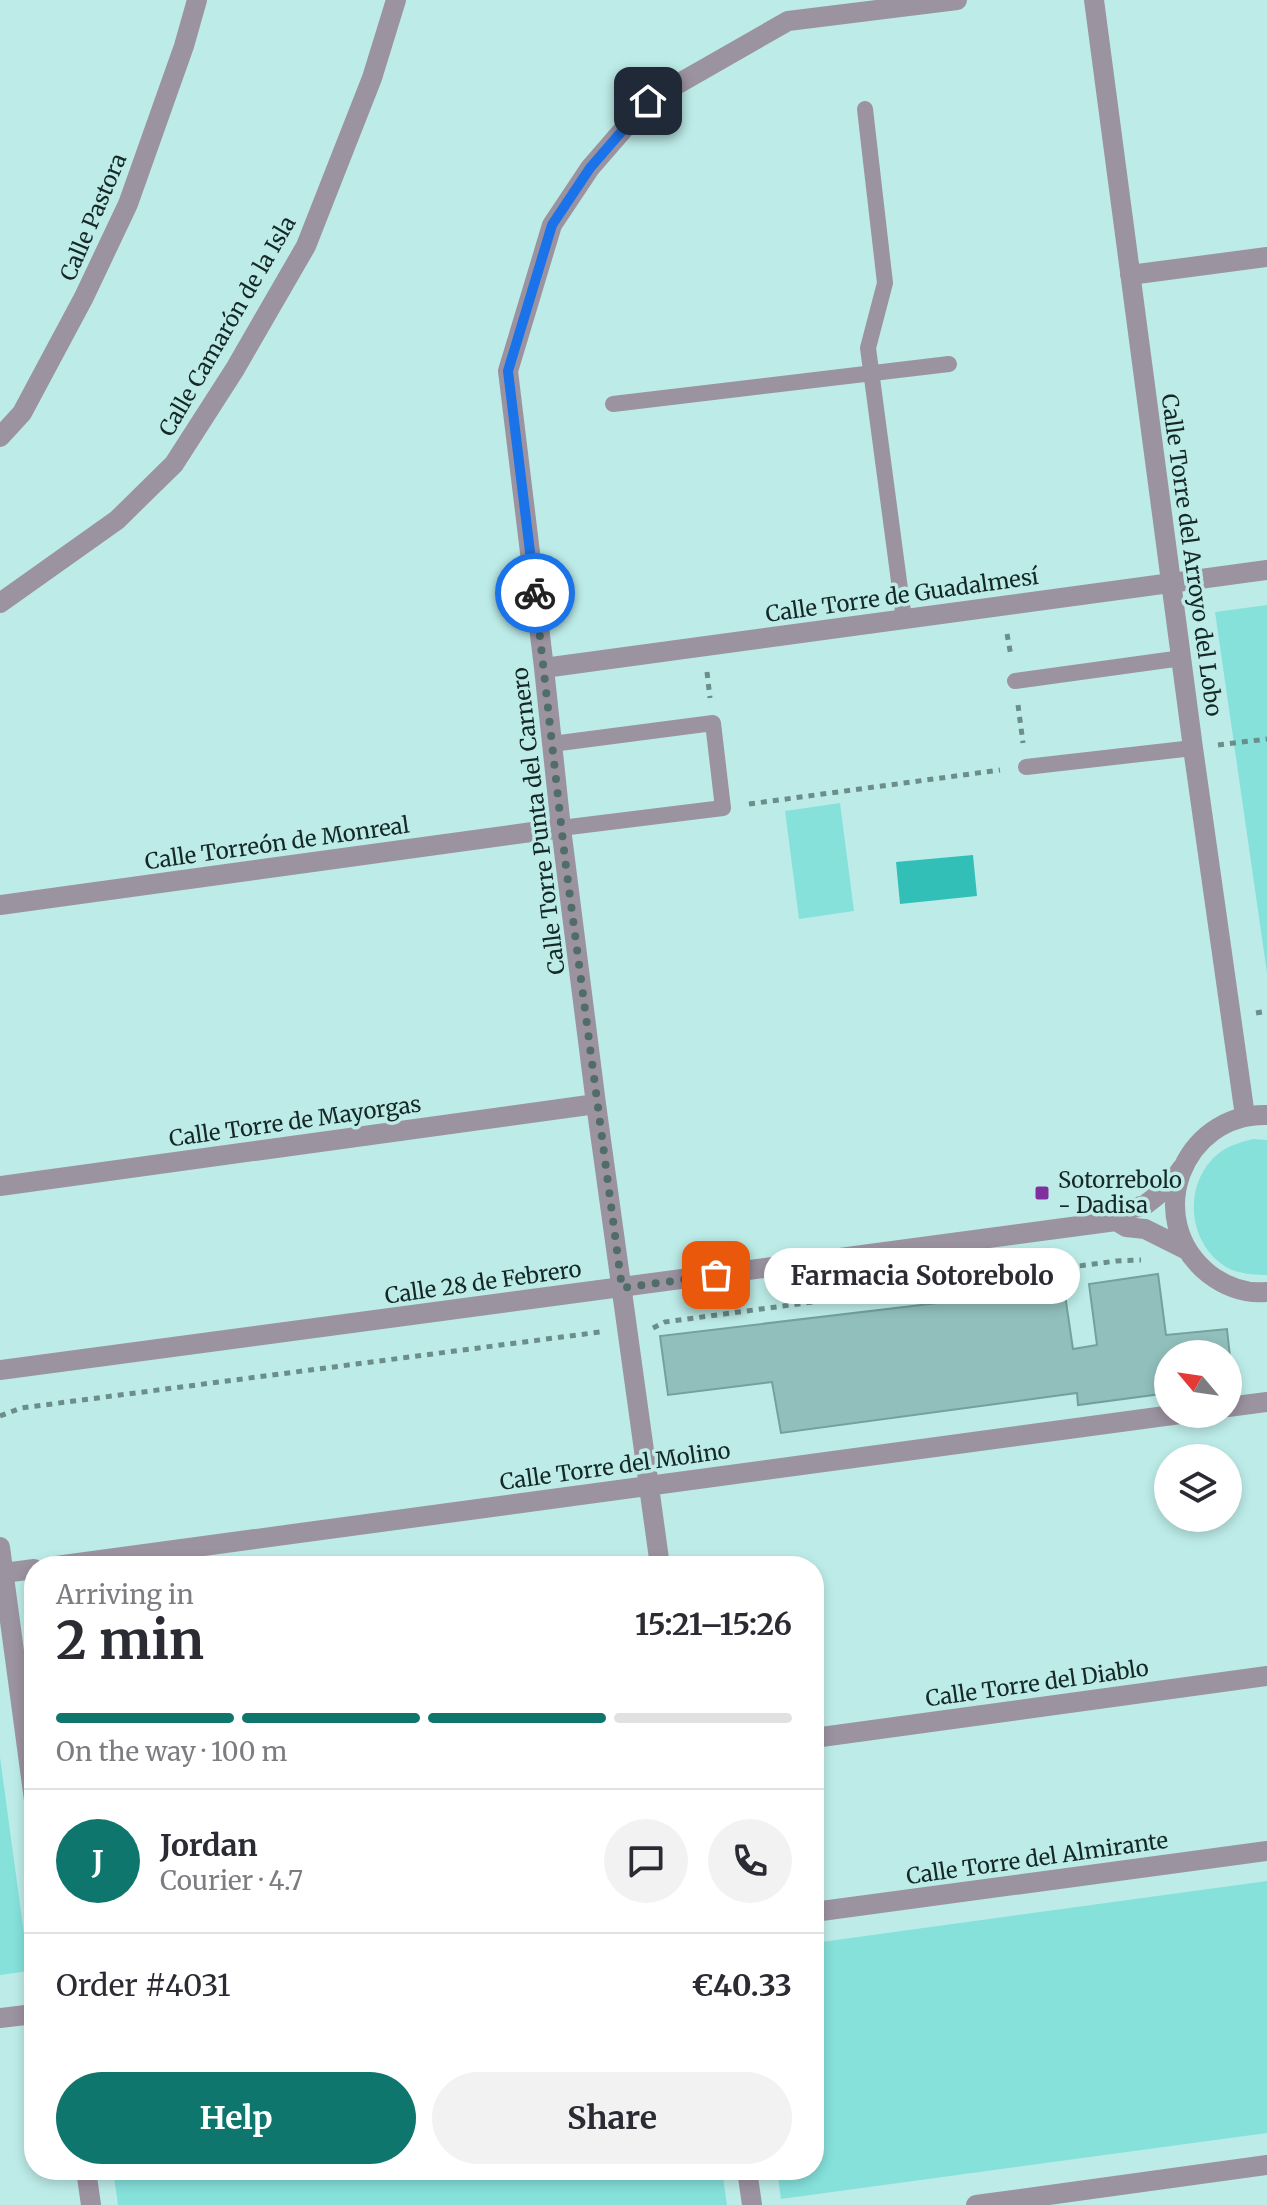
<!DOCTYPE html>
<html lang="en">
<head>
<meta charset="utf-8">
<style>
	body { margin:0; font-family:Merriweather,serif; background:#f2f2f3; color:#2b2b33; height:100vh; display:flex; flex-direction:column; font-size:30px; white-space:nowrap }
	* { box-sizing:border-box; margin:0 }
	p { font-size:26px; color:#7c7c81 }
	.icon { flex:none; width:44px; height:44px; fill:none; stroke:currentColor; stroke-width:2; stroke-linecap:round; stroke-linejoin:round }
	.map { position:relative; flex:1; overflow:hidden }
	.drawer { position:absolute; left:24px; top:1556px; width:800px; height:624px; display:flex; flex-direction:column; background:#fff; border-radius:32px; box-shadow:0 4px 12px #0003 }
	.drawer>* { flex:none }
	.needle { width:52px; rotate:299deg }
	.fabs { position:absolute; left:1154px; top:1340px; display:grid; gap:16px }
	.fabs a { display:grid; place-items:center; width:88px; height:88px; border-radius:50%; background:#fff; box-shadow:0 4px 12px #0003; font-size:40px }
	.pin { position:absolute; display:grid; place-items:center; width:68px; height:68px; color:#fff; margin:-34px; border-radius:16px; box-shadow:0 4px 12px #0006 }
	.courier { position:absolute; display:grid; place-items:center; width:80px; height:80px; margin:-40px; border:6px solid #1a73e8; border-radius:50%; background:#fff; color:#222; box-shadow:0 2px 10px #0007 }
	.bubble { position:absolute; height:56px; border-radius:28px; background:#fff; box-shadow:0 4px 12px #0003; font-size:26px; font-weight:700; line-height:56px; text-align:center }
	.summary em { font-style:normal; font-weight:700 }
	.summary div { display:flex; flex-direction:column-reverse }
	.summary { display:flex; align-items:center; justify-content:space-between; height:136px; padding:0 32px }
	h1 { font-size:52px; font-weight:700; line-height:60px }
	.bar { display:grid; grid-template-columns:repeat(4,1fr); gap:12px 8px; align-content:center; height:96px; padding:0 32px }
	.bar i { height:10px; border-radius:6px; background:#e1e1e2 }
	.bar .current { background:#0f766e }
	.bar p { grid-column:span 4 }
	.line { display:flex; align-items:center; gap:20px; padding:0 32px; border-top:2px solid #e1e1e2 }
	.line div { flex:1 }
	.round { display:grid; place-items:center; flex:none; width:84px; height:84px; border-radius:42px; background:#f2f2f3 }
	.cta { display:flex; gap:16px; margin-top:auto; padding:16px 32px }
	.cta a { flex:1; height:92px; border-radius:48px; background:#0f766e; color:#fff; font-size:32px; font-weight:700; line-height:92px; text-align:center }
	.cta a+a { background:#f2f2f3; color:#2b2b33 }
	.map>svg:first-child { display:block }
</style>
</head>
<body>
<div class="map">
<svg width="1267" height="2205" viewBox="0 0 1267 2205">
	<rect width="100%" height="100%" fill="#bdece8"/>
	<path fill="#86e1db" d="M 1267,605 L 1267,973 L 1215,612 Z
		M 840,803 L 854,911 L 799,919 L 785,811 Z
		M 1253,1139 L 1267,1140 L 1267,1275 C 1255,1275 1242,1274 1230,1269 C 1187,1247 1181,1183 1219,1153 C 1230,1145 1241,1142 1253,1139 Z
		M 0,1757 L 29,1971 L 0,1975 Z
		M 1267,1881 L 1267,2133 L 781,2199 L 777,2170 L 814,2170 L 814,1943 Z
		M 113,2170 L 722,2170 L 727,2205 L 118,2205 Z"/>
	<path fill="#32bfb8" d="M 973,855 L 977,896 L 900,904 L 896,862 Z"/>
	<path fill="#91bfbc" stroke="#74a19e" stroke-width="2" d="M 1158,1274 L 1166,1335 L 1227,1329 L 1233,1385 L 1228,1385 L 1228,1354 L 1168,1354 L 1168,1393 L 1078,1405 L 1077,1393 L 781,1433 L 772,1382 L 668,1395 L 660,1336 L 1064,1288 L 1073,1349 L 1097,1345 L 1089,1284 Z"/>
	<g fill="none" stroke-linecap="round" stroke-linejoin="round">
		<path stroke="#6c8e8b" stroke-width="5" stroke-dasharray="6 6" stroke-linecap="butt" d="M 1007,634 L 1011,656
			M 707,672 L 710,698
			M 1018,705 L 1023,743
			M 1218,745 L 1267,739
			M 749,804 L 1000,770
			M 1256,1013 L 1267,1011
			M 653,1328 L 665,1322 L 1116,1261 L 1141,1260
			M 0,1416 L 21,1408 L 600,1332"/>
		<path stroke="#9c93a0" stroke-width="16" d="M 865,109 L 885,283 L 868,348 L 904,619
			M 613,404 L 949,364
			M 1015,681 L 1182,658
			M 552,744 L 713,723 L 723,808 L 561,828
			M 1026,767 L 1193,748"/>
		<path stroke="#9c93a0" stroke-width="20" d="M 1094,0 L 1193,748 L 1245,1116
			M 1130,275 L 1267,257
			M 0,437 L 22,413 L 84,297 L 128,204 L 184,46 L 197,0
			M 0,603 L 117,520 L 174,464 L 235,369 L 306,246 L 372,78 L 396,0
			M 544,668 L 1267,570
			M 0,905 L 561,828
			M 0,1186 L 596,1104
			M 1228,1407 L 1267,1402
			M 0,1547 L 34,1800
			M 56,1566 L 1180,1414
			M 660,1566 L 596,1104 L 561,828 L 544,668 L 508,371 L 552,225 L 590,168 L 648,101 L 788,21 L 957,0
			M 4,1573 L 34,1569
			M 814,1738 L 1267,1676
			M 814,1912 L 1267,1851
			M 0,2018 L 34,2014
			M 86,2170 L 91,2205
			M 747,2170 L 752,2205
			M 976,2205 L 1267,2165"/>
		<path stroke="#9c93a0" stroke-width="20" d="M 1267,1115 C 1181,1113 1142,1221 1209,1274 C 1226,1287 1246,1294 1267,1292
			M 1116,1221 L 1126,1227 L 1145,1229 L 1187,1250
			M 0,1370 L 1116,1221 L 1130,1209 L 1145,1205 L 1154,1198 L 1170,1185 L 1182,1168"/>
	</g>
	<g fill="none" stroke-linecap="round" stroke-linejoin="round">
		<path stroke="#506d6a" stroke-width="8" stroke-dasharray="0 14.4" d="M 535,593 L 565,859 L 622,1288 L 716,1275"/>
		<path stroke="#1a73e8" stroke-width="10" d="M 535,593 L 508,371 L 552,225 L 590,168 L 648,101"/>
	</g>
	<rect fill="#812f9e" stroke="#bdece8" stroke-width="3" x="1034" y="1185" width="16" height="16" rx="4"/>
	<g text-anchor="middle" stroke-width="7" stroke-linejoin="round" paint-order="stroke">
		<g font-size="22" fill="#152826" stroke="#bdece8">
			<text transform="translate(93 217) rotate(-67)" y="8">Calle Pastora</text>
			<text transform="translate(227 326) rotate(-60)" y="8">Calle Camarón de la Isla</text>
			<text transform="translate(1192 555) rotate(82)" y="8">Calle Torre del Arroyo del Lobo</text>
			<text transform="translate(902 595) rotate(-8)" y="8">Calle Torre de Guadalmesí</text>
			<text transform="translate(538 821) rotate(-97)" y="8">Calle Torre Punta del Carnero</text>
			<text transform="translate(277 843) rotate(-8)" y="8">Calle Torreón de Monreal</text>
			<text transform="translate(295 1121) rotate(-8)" y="8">Calle Torre de Mayorgas</text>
			<text transform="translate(483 1282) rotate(-8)" y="8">Calle 28 de Febrero</text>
			<text transform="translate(615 1466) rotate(-8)" y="8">Calle Torre del Molino</text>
			<text transform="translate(1037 1683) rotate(-8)" y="8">Calle Torre del Diablo</text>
			<text transform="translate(1037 1858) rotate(-8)" y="8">Calle Torre del Almirante</text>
		</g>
		<g font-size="22" fill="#152826" stroke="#bdece8" text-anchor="start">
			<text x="1058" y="1188">Sotorrebolo<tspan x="1058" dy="25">- Dadisa</tspan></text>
		</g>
	</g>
</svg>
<div class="fabs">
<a><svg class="needle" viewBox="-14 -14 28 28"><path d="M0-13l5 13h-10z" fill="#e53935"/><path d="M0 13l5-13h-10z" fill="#7c7c81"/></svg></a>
<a><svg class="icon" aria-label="layers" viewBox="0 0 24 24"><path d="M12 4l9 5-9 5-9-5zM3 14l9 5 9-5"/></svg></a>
</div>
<div class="pin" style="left:716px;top:1275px;background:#ea580c"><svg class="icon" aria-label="bag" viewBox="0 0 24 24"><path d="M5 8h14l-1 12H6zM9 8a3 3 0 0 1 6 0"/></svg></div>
<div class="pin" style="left:648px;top:101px;background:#1f2937"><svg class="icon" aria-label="home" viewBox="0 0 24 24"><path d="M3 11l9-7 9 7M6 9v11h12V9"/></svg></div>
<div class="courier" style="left:535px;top:593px"><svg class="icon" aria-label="bike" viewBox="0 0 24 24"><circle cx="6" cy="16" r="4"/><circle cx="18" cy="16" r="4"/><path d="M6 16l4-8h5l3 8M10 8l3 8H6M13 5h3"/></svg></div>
<div class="bubble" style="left:764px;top:1248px;width:316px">Farmacia Sotorebolo</div>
<section class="drawer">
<div class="summary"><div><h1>2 min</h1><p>Arriving in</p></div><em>15:21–15:26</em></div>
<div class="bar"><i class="current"></i><i class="current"></i><i class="current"></i><i></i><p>On the way · 100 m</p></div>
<div class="line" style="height:144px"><b class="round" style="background:#0f766e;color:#fff">J</b><div><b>Jordan</b><p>Courier · 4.7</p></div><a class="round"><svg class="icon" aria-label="chat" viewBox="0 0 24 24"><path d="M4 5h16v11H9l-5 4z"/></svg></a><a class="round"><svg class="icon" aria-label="phone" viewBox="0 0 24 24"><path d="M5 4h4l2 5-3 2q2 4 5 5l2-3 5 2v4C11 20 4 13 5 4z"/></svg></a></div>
<div class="line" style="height:104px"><div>Order #4031</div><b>€40.33</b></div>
<div class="cta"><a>Help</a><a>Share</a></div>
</section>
</div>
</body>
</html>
